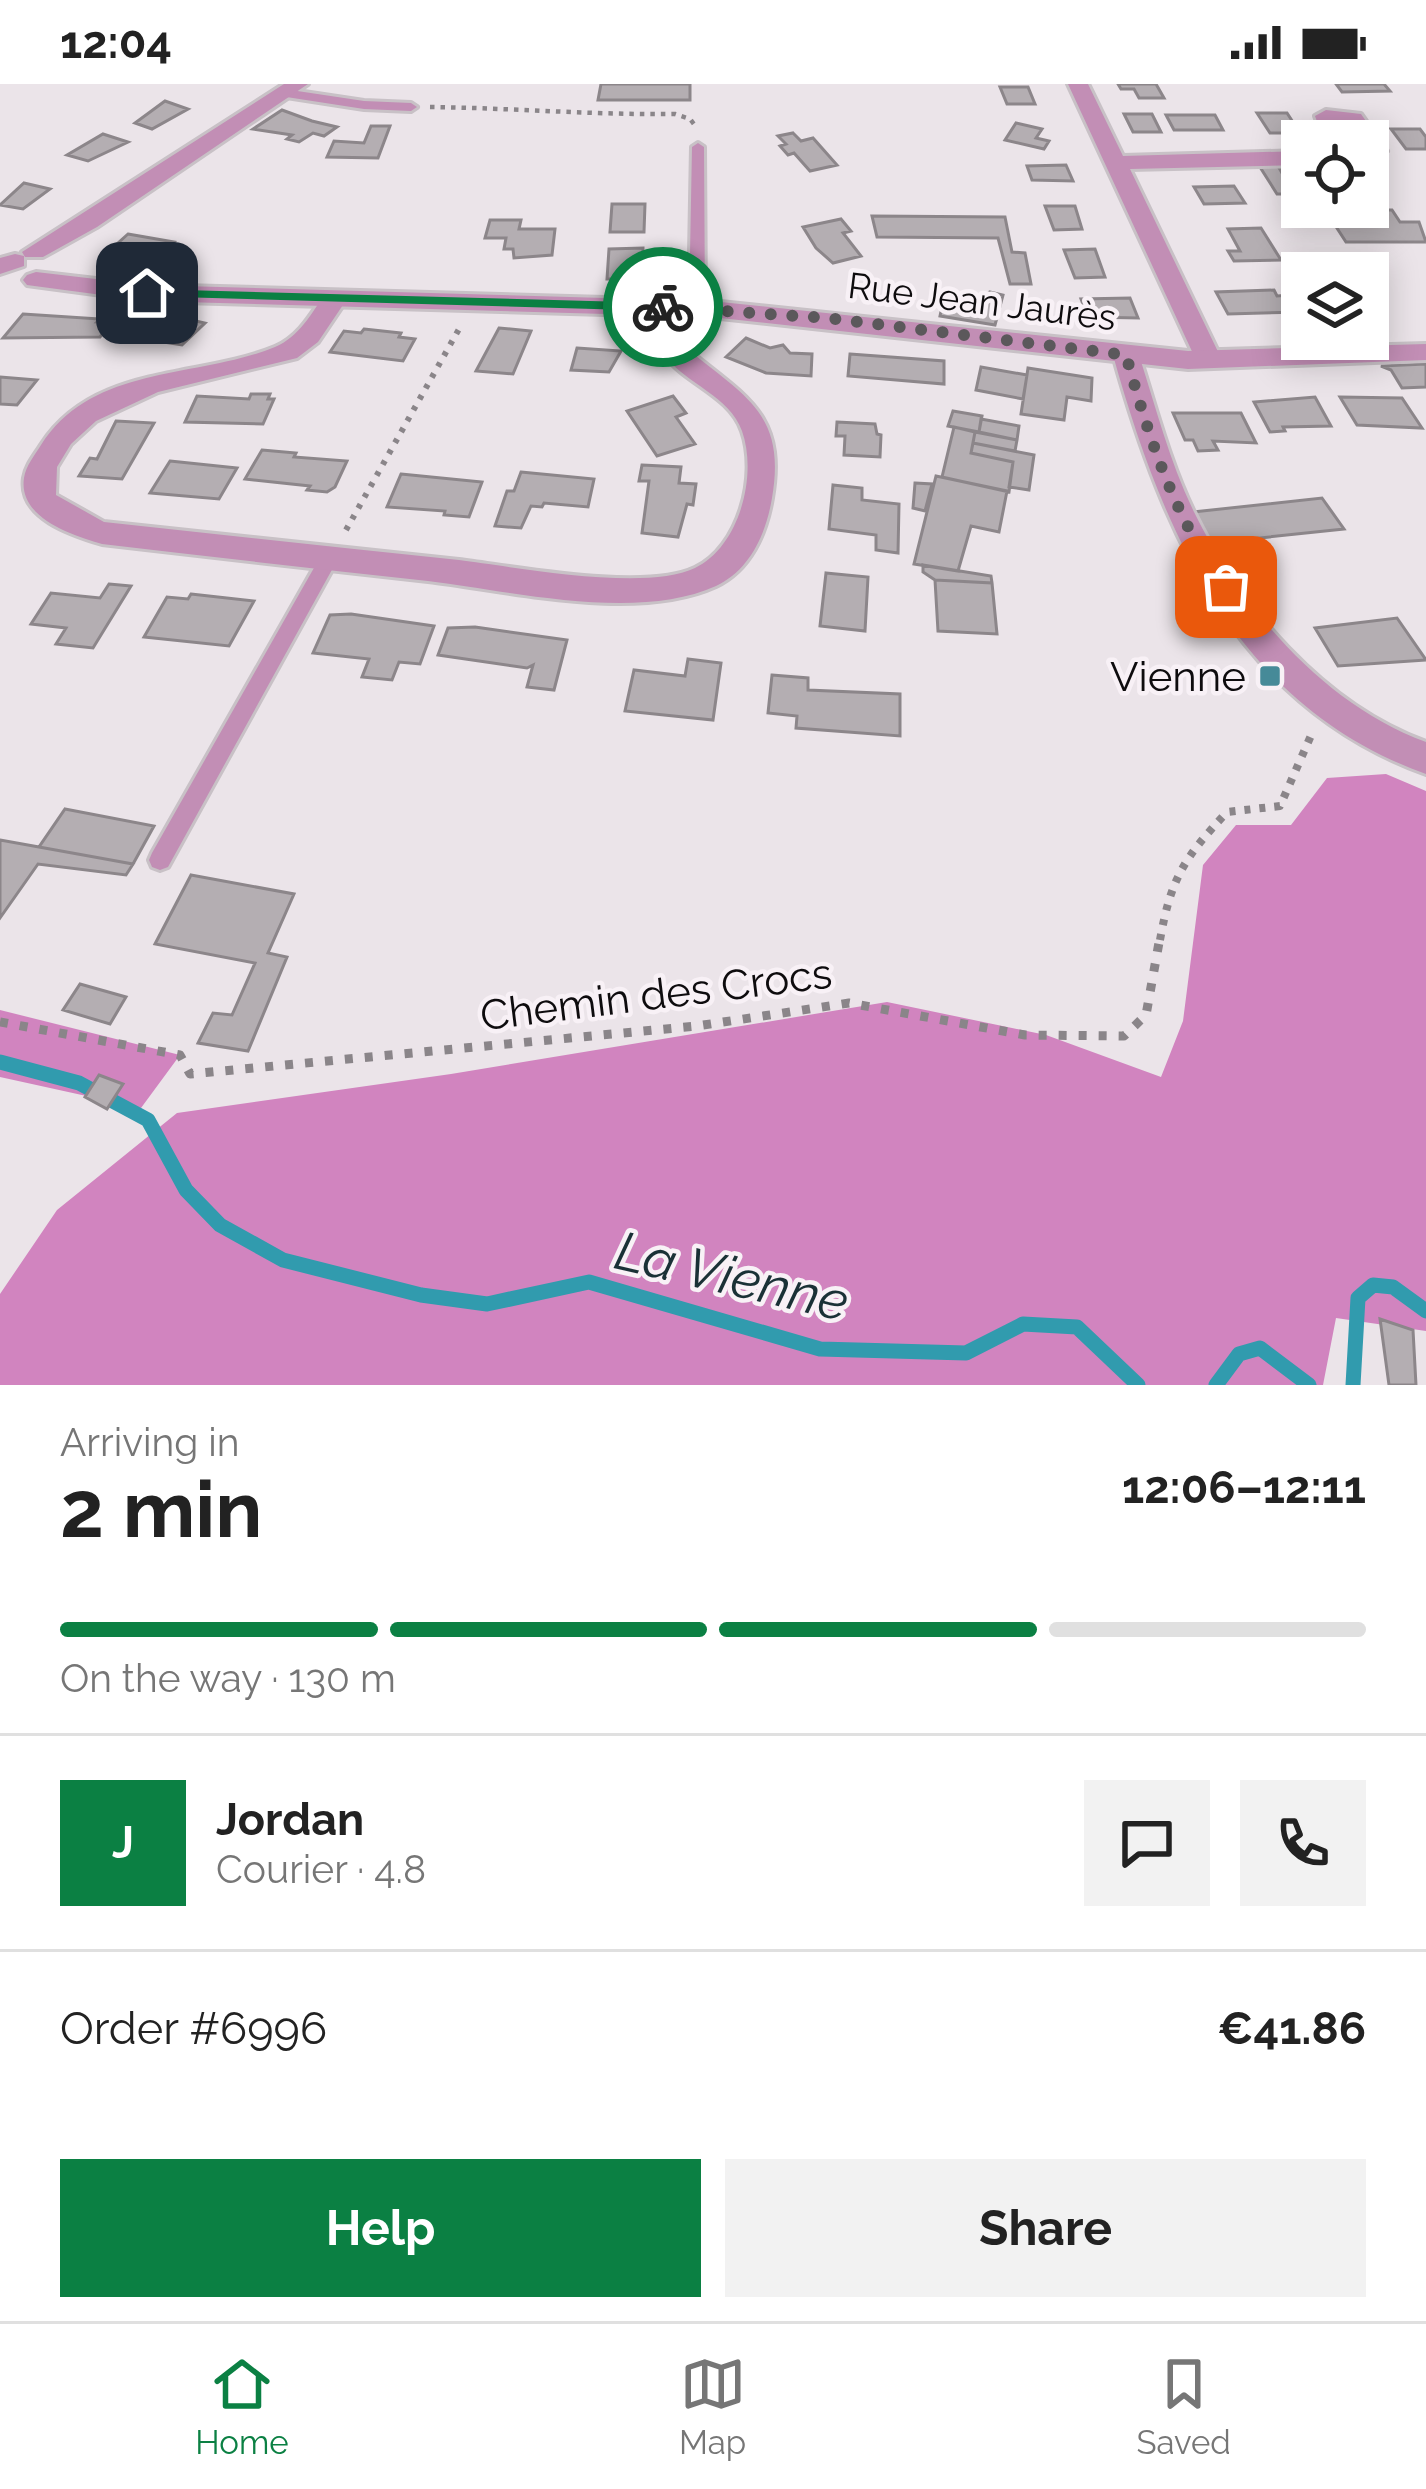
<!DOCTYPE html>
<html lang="en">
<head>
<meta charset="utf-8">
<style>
	body { margin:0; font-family:Raleway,sans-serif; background:#f2f2f2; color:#222; height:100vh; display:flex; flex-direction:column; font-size:45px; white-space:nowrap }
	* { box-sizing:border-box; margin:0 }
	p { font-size:39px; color:#767676 }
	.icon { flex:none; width:66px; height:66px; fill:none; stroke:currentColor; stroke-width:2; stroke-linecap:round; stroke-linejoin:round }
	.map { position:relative; height:1301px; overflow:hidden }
	.side { display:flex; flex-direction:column; background:#fff; flex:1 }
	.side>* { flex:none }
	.buttons { position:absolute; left:1281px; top:36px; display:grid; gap:24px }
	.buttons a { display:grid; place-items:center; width:108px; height:108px; border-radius:0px; background:#fff; box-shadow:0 6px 30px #0003; font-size:60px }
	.pin { position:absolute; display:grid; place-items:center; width:102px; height:102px; color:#fff; margin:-51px; border-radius:24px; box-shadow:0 6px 18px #0006 }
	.courier { position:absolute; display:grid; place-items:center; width:120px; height:120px; margin:-60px; border:9px solid #0b8043; border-radius:50%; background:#fff; color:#222; box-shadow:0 3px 15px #0007 }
	.overview em { font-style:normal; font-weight:700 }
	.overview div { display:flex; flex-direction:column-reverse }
	.overview { display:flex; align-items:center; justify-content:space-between; height:204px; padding:0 60px }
	h1 { font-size:78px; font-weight:700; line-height:90px }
	.bar { display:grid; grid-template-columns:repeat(4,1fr); gap:18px 12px; align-content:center; height:144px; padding:0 60px }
	.bar i { height:15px; border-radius:9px; background:#e0e0e0 }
	.bar .on { background:#0b8043 }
	.bar p { grid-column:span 4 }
	.line { display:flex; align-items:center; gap:30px; padding:0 60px; border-top:3px solid #e0e0e0 }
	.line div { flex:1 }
	.round { display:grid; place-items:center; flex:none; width:126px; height:126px; border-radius:0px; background:#f2f2f2 }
	.button { display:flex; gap:24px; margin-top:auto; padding:24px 60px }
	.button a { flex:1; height:138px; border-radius:0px; background:#0b8043; color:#fff; font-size:48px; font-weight:700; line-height:138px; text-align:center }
	.button a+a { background:#f2f2f2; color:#222 }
	.status { display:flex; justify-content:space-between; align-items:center; height:84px; padding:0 60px; background:#fff; direction:ltr }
	.status svg { height:33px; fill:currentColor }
	.menu { display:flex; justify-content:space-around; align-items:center; height:168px; border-top:3px solid #e0e0e0; background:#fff; font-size:33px; color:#767676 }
	.menu a { display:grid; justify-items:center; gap:6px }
	.menu .on { color:#0b8043 }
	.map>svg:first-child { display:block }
</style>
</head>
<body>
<div class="status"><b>12:04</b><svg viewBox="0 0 49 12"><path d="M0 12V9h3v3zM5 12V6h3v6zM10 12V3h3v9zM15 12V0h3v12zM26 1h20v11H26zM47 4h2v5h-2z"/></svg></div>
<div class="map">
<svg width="1426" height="1301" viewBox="0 0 1426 1301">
	<rect width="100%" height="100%" fill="#ebe4e9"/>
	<path fill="#d184bf" d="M 1386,690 L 1426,707 L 1426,1247 L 1336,1234 L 1323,1301 L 0,1301 L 0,1210 L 57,1126 L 177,1029 L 451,990 L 887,918 L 1046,951 L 1161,993 L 1183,937 L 1203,781 L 1236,741 L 1291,741 L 1327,694 Z
		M 0,926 L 180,971 L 141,1024 L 0,993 Z"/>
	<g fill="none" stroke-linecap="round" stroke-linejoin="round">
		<path stroke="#319bae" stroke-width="15" d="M 0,978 L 79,999 L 148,1036 L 186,1106 L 220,1141 L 283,1176 L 421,1211 L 487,1220 L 589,1198 L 820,1265 L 966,1269 L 1023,1240 L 1077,1243 L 1138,1301
			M 1216,1301 L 1239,1270 L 1260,1264 L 1309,1301
			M 1353,1301 L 1358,1214 L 1373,1201 L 1393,1203 L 1426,1227"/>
	</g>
	<path fill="#b4aeb2" stroke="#8c868a" stroke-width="3" d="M 601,0 L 690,0 L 690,16 L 598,16 Z
		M 1118,0 L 1156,0 L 1164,14 L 1139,14 L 1134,5 L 1121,5 Z
		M 1336,0 L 1384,0 L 1390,7 L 1342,8 Z
		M 1000,3 L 1028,3 L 1035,20 L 1007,20 Z
		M 165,17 L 188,25 L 152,45 L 135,39 Z
		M 282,26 L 312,37 L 337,43 L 324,52 L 313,49 L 299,58 L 287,55 L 292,51 L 253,45 Z
		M 1257,29 L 1287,29 L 1300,49 L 1270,49 Z
		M 1124,30 L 1152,30 L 1161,48 L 1133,48 Z
		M 1166,31 L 1215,31 L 1223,46 L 1174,46 Z
		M 1016,39 L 1042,45 L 1036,54 L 1049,57 L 1044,65 L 1005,56 Z
		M 371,42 L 390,42 L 378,74 L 327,73 L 334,57 L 364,59 Z
		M 1391,45 L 1420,45 L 1426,53 L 1426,65 L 1406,65 Z
		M 793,49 L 801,57 L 813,54 L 837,81 L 810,87 L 794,69 L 788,71 L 780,62 L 786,60 L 778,52 Z
		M 103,50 L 128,58 L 88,77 L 67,71 Z
		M 1066,81 L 1073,97 L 1032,96 L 1027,82 Z
		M 1278,82 L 1294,110 L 1277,110 L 1260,83 Z
		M 1278,82 L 1293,82 L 1302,96 L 1302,110 L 1294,110 Z
		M 24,99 L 50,105 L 23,125 L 0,121 Z
		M 1234,102 L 1245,119 L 1204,120 L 1194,103 Z
		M 612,120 L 645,120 L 644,148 L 610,148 Z
		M 1045,122 L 1075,122 L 1082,145 L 1054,146 Z
		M 1347,126 L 1392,126 L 1400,138 L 1419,138 L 1426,158 L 1346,158 L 1333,138 L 1355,138 Z
		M 872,132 L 1005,133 L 1012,168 L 1025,169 L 1031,200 L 1010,200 L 998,154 L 877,153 Z
		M 841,135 L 851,147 L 843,149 L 861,172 L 833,179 L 816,164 L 803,143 Z
		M 490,136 L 521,136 L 519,145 L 555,145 L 552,171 L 514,174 L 513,165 L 504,165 L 506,154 L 485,154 Z
		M 1261,144 L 1281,176 L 1234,177 L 1228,167 L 1240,167 L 1228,145 Z
		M 128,150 L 174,158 L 155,177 L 130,176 L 134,172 L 108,168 Z
		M 643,164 L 642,195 L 607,195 L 609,165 Z
		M 1095,165 L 1105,193 L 1075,194 L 1064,166 Z
		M 1274,206 L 1277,212 L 1291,211 L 1301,228 L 1228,230 L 1216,208 Z
		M 990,208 L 1003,211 L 995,241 L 940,232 L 945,209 L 988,216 Z
		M 1130,214 L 1138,234 L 1088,233 L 1081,215 Z
		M 23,230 L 100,235 L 97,238 L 111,239 L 100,253 L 3,254 Z
		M 127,233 L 187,235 L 205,239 L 182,261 L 138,254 L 113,256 Z
		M 499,244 L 531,247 L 513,290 L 476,287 Z
		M 364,245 L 401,249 L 399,253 L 415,255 L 403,277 L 330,268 L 344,247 L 361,249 Z
		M 746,254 L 770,264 L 783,261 L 790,269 L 812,270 L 811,292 L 766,289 L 726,273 Z
		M 577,264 L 621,267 L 609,288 L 571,286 Z
		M 850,270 L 944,277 L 944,300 L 848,292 Z
		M 1426,280 L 1426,303 L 1402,304 L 1391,286 L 1381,282 Z
		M 981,283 L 1027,291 L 1023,315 L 976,306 Z
		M 1028,284 L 1092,294 L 1091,317 L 1067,313 L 1064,336 L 1021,330 Z
		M 0,293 L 37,296 L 17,321 L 0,320 Z
		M 251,310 L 270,310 L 268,315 L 274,315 L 263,340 L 185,338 L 197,312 L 249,315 Z
		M 673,312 L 686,329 L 676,333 L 695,360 L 657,372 L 627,327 Z
		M 1315,313 L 1331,342 L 1283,343 L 1285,347 L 1270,348 L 1254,318 Z
		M 1340,313 L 1402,314 L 1422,344 L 1357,341 Z
		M 953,327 L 982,332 L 979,348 L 948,342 Z
		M 1173,329 L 1241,329 L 1256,359 L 1213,357 L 1218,366 L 1198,367 L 1193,356 L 1185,356 Z
		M 981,335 L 1019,342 L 1017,356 L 979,348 Z
		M 116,337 L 154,339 L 122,395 L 79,392 L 90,374 L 97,375 Z
		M 837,338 L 875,340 L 877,350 L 881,351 L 880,373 L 844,371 L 845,352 L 836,352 Z
		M 954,343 L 975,348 L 971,369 L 1013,378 L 1009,408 L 942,393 Z
		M 975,348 L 1017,356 L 1015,367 L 973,359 Z
		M 973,359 L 1034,371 L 1029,406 L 1009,403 L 1013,378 L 971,369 Z
		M 262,366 L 296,369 L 294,373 L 347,377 L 335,403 L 327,408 L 307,406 L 310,402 L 245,395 Z
		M 170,377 L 237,384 L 219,415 L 150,409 Z
		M 642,381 L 681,383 L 679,399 L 696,400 L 693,421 L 687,420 L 678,453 L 642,449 L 649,397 L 639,397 Z
		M 521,388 L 594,395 L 588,423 L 544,419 L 542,423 L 531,422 L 521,444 L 495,442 L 507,407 L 514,407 Z
		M 401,390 L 482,398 L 469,433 L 444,431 L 445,427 L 387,423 Z
		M 936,392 L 1007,407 L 999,448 L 971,442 L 958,487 L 914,480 Z
		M 915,399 L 932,400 L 925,427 L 913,424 Z
		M 833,401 L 862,404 L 862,416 L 899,420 L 898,469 L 876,466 L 876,451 L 829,445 Z
		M 1322,414 L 1344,445 L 1212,459 L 1193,428 Z
		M 923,481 L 991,492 L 992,499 L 935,496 L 923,488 Z
		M 826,489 L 868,493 L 865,547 L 820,542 Z
		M 935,496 L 992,499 L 997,550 L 938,547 Z
		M 109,500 L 131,502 L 93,564 L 56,560 L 66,544 L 31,540 L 51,509 L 100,514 Z
		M 191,510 L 254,517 L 229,562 L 144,553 L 167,513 L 188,515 Z
		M 351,530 L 434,542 L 420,580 L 399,578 L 392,596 L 362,593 L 369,575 L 313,569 L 330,531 Z
		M 1397,534 L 1426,576 L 1338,582 L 1315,544 Z
		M 475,543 L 567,556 L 554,606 L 527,603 L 533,581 L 527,584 L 438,571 L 448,544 Z
		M 688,575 L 721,579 L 713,636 L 625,627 L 634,586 L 685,592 Z
		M 772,591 L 808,594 L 808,606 L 900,610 L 900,652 L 796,644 L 797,632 L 768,629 Z
		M 65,725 L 154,742 L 133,780 L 39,763 Z
		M 0,756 L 39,763 L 133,780 L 126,791 L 38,780 L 0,834 Z
		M 191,791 L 294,810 L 268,869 L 287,873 L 248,967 L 198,959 L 213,929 L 232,931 L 255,879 L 155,860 Z
		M 80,900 L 126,913 L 110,940 L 63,926 Z
		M 99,991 L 123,1000 L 107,1025 L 85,1013 Z
		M 1380,1235 L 1413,1246 L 1416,1301 L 1389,1301 Z"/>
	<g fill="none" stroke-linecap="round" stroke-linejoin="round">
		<g stroke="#c8c1c6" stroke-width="6">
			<path id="service" d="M 284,5 L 364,17 L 411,19 L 417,23 L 411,27 L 364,25 L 280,12 L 278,9 Z
				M 698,59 L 704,63 L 705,225 L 697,230 L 689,225 L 692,63 Z
				M 330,466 L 339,473 L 168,783 L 160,786 L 152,783 L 149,776 L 152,769 L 323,468 Z"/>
		</g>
		<g stroke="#c8c1c6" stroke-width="6">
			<path id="minor" d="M 1068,0 L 1088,0 L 1123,72 L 1302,67 L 1302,81 L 1130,85 L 1222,276 L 1219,282 L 1199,282 L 1196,276 Z
				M 1326,26 L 1361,30 L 1387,67 L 1368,80 L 1368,57 L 1359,57 L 1347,40 L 1339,39 L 1346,57 L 1324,57 L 1315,32 Z
				M 334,207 L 347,215 L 318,258 L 297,274 L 158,308 L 96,337 L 71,360 L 57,383 L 56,411 L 104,438 C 223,451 341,464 459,476 C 516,483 645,508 695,484 C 739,463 758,392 742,347 C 730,312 686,300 665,272 L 662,258 L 668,224 L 681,216 L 694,224 L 691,268 C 748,314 786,332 772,414 C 766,450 750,486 716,502 C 637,538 511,507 428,497 C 319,485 211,473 102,460 C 72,451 18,434 24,394 C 26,381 35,371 41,361 C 93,280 197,295 275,263 C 299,253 311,230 325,210 Z
				M 1126,263 L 1139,271 C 1156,324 1170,379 1194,428 C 1241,524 1324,621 1426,658 L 1426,690 C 1237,622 1163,450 1113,271 Z"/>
		</g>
		<g stroke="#c8c1c6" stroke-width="6">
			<path id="tertiary" d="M 284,0 L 308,0 L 97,143 L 43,173 L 25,173 L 22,168 Z
				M 15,170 L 24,172 L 24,182 L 0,190 L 0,174 Z
				M 36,188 L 147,201 L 711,217 L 1188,267 L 1426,260 L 1426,276 L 1188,285 L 711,233 L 147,217 L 27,201 L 23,196 L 27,191 Z"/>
		</g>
		<path stroke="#8a8589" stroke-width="4.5" stroke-dasharray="4.5 6" stroke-linecap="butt" d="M 430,23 C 512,24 593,31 675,30 L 690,35 L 697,44"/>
		<path stroke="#8a8589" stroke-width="6" stroke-dasharray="4.5 8" stroke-linecap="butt" d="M 346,446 L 459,245"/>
		<path stroke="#8a8589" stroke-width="8" stroke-dasharray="6 9" stroke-linecap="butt" d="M 1160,856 C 1171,794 1184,774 1227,728 L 1280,722 L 1313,647"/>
		<path stroke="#8a8589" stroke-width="9" stroke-dasharray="8 12" stroke-linecap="butt" d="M 0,938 L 180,971 L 190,990 L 697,942 L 849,919 L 1025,951 L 1124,952 L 1146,931 L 1160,853"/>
		<use href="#service" fill="#c28eb5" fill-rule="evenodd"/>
		<use href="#minor" fill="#c28eb5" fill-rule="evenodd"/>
		<use href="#tertiary" fill="#c28eb5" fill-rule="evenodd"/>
	</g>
	<path fill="#0b8043" d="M 147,205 L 663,219 L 670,223 L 663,227 L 142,212 Z"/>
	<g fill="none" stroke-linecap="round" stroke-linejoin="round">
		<path stroke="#5b585b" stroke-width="12" stroke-dasharray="0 21.6" d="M 663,223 L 827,234 L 1126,271 C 1149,353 1174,435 1226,503"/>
	</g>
	<rect fill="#468a98" stroke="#f8f1f6" stroke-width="4.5" x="1258" y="580" width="24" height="24" rx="6"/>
	<g text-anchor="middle" stroke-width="9" stroke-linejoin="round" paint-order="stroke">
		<g font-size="36" fill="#0e0c0e" stroke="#f8f1f6">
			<text transform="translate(982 217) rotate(7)" y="13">Rue Jean Jaurès</text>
		</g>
		<g font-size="42" fill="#0e0c0e" stroke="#f8f1f6" text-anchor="end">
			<text x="1246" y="607">Vienne</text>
		</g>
		<g font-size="42" fill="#0e0c0e" stroke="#f8f1f6">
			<text transform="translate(656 910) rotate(-7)" y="15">Chemin des Crocs</text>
		</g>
		<g font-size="54" font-style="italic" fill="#1a3136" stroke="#f8f1f6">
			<text transform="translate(732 1192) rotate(13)" y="19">La Vienne</text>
		</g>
	</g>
</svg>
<div class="buttons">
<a><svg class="icon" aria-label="locate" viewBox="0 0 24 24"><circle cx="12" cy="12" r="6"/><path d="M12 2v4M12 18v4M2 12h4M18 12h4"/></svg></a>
<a><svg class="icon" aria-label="layers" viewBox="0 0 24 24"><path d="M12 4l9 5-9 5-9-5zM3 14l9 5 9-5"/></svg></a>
</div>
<div class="pin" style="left:1226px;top:503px;background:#ea580c"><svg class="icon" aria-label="bag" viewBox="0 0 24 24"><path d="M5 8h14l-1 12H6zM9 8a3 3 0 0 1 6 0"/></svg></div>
<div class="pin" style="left:147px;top:209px;background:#1f2937"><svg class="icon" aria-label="home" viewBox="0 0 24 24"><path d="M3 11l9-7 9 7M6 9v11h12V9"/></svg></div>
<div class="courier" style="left:663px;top:223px"><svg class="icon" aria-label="bike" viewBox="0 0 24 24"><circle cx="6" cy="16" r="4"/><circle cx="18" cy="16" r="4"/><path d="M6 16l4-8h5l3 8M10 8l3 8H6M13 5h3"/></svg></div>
</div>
<section class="side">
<div class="overview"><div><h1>2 min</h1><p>Arriving in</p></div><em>12:06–12:11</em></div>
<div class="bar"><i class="on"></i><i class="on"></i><i class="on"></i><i></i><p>On the way · 130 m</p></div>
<div class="line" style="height:216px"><b class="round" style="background:#0b8043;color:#fff">J</b><div><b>Jordan</b><p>Courier · 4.8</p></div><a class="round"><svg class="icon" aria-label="chat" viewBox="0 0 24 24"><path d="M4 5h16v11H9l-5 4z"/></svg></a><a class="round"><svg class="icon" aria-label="phone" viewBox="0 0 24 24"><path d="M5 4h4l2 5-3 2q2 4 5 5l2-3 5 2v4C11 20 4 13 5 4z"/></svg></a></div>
<div class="line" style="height:156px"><div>Order #6996</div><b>€41.86</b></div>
<div class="button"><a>Help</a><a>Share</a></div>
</section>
<nav class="menu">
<a class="on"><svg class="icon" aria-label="home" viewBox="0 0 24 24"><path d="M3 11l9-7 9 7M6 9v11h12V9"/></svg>Home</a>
<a><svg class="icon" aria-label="map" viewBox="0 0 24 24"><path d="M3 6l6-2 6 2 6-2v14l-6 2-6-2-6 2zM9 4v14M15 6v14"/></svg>Map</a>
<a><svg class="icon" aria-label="saved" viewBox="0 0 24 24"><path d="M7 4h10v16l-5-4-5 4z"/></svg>Saved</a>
</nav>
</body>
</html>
